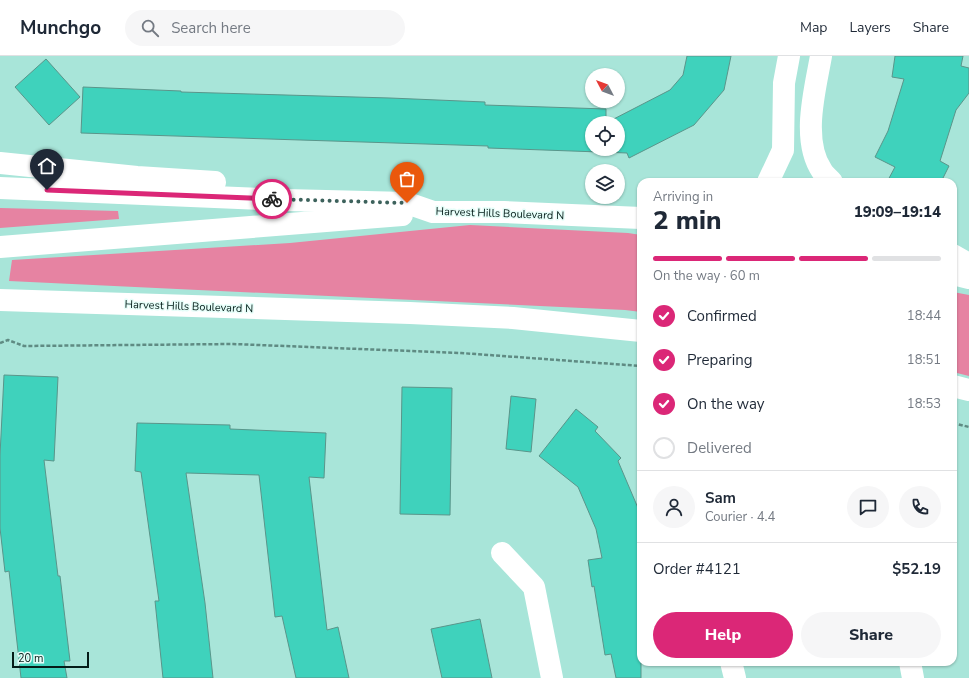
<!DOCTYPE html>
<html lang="en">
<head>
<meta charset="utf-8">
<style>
	body { margin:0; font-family:"Nunito Sans",sans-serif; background:#f6f6f7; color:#1f2937; height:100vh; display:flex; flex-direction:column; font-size:15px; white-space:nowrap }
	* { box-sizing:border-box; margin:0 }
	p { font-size:13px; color:#747a83 }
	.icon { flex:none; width:22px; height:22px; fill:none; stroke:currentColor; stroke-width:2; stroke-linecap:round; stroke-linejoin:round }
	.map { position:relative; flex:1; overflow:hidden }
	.details { position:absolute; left:637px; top:122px; width:320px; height:488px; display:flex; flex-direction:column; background:#fff; border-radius:12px; box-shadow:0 1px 3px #0004 }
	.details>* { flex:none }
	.needle { width:26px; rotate:311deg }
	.fabs { position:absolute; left:585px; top:12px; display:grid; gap:8px }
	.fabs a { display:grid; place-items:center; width:40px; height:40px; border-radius:50%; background:#fff; box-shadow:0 1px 3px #0004; font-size:20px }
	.scale { position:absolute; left:12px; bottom:10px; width:77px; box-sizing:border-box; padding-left:4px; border:2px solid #041c18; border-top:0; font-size:11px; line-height:14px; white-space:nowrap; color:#041c18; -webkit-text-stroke:3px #e6fef9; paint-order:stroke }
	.pin { position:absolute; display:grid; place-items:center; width:34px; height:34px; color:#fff; margin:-41px -17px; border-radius:50% 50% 50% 0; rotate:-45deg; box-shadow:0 0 4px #0007 }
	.pin .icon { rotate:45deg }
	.courier { position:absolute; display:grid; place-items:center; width:40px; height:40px; margin:-20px; border:3px solid #db2777; border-radius:50%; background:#fff; color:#222; box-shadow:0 1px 5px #0007 }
	.head em { font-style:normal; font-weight:800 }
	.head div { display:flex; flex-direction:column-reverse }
	.head { display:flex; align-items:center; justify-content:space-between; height:68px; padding:0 16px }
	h1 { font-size:26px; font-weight:800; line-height:30px }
	.bar { display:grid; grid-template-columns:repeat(4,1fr); gap:6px 4px; align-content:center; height:48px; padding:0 16px }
	.bar i { height:5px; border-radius:3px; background:#e0e1e3 }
	.bar .active { background:#db2777 }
	.bar p { grid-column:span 4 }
	.line { display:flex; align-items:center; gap:10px; padding:0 16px; border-top:1px solid #e0e1e3 }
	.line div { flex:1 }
	.round { display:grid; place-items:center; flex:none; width:42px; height:42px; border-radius:21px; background:#f6f6f7 }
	ol { padding:0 16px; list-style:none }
	li { display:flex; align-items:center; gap:12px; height:44px }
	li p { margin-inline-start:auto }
	li .icon { padding:4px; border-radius:50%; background:#db2777; color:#fff; stroke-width:4 }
	li:last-child { color:#747a83 }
	li i { width:22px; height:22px; border:2px solid #e0e1e3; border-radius:50% }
	.primary-button { display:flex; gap:8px; margin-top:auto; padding:8px 16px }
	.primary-button a { flex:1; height:46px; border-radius:24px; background:#db2777; color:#fff; font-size:16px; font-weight:800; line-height:46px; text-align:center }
	.primary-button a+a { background:#f6f6f7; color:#1f2937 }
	header { display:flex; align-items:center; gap:24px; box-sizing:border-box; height:56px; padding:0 20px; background:#fff; border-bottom:1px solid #e0e1e3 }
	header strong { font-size:19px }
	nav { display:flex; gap:22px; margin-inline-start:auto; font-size:14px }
	.search { width:280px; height:36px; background:#f6f6f7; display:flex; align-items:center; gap:10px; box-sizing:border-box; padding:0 14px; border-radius:22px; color:#747a83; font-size:15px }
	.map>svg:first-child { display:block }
</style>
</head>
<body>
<header>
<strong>Munchgo</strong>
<div class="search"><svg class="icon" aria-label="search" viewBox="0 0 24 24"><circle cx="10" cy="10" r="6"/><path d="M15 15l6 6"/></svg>Search here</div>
<nav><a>Map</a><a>Layers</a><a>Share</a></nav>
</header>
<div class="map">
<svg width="969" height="622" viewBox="0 0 969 622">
	<rect width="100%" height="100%" fill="#a8e5d9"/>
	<path fill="#e683a2" d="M 0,152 L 118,155 L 119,163 L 0,172 Z
		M 470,169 L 628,177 L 641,179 L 641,256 L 625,254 L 9,225 L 12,204 L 290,187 Z
		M 953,236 L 969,239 L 969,320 L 953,316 Z"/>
	<path fill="#3fd2bc" stroke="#5a958a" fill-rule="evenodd" d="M 687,0 L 731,0 L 724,34 L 694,69 L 629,102 L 627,97 L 488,92 L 488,90 L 81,77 L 83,31 L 181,35 L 181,36 L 390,42 L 485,46 L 485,49 L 606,53 L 606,67 L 670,34 L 683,19 ZM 592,67 L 618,67 L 618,93 L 592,93 Z
		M 895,0 L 963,0 L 961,10 L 969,12 L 969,37 L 956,54 L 940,105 L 949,110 L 941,126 L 887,126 L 895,111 L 875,101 L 888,75 L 904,23 L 892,21 Z
		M 46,3 L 80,41 L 49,69 L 15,31 Z
		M 4,319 L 58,321 L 54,405 L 44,404 L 58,520 L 60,520 L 70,605 L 64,605 L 67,622 L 21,622 L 9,515 L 5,516 L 0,472 L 0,399 Z
		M 402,331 L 452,332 L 450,459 L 400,458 Z
		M 511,340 L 536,343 L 531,396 L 506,393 Z
		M 576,353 L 598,371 L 595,375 L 621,402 L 618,405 L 641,459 L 641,622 L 616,622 L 611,598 L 605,599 L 594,530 L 592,531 L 588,504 L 602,502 L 596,473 L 578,431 L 539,400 Z
		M 137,367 L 230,369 L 230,373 L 326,377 L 324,422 L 309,421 L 327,574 L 338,571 L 349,622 L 296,622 L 282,560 L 275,561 L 259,419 L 186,417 L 205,547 L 213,622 L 163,622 L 155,545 L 159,545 L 141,416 L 135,415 Z
		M 480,563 L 492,622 L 442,622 L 431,573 Z"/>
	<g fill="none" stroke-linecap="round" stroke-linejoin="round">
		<path stroke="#5f8b83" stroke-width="2.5" stroke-dasharray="4 2" stroke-linecap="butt" d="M 0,287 L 8,284 L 24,290 L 233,288 L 461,297 L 641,310
			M 953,367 L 969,371"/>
		<path stroke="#fff" stroke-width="22" d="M 821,0 C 815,34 801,84 822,115 C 824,119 829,122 832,126
			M 768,126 L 783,94 L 784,27 L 789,0
			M 953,199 L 969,208
			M 502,497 L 534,531 L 552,622
			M 731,606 L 735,622
			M 910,606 L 913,622"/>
		<path stroke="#fff" stroke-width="22" d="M 0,107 L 137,121 L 215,126
			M 0,132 L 285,144 L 407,147 L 433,156 L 504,156 L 641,162
			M 0,191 L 402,159
			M 953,218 L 969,222
			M 0,244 L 410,257 L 513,262 L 641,275
			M 953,330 L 969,334"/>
	</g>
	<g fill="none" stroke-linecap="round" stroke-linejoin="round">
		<path stroke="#3d625c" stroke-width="4" stroke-dasharray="0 7.2" d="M 272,143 L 407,147"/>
		<path stroke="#db2777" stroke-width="5" d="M 47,134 L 272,143"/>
	</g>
	<g text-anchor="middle" stroke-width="3" stroke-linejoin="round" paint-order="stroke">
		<g font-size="11" fill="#041c18" stroke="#e6fef9">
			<text transform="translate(500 157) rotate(2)" y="4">Harvest Hills Boulevard N</text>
			<text transform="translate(189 250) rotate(2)" y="4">Harvest Hills Boulevard N</text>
		</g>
	</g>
</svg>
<div class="fabs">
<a><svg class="needle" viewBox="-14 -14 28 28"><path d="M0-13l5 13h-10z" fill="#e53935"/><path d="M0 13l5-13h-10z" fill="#747a83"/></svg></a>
<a><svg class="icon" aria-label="locate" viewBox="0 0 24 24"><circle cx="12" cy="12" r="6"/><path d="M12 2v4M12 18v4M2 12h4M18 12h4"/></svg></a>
<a><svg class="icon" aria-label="layers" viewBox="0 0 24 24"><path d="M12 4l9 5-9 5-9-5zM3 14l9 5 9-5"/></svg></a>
</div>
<div class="scale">20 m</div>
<div class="pin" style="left:407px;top:147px;background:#ea580c"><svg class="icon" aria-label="bag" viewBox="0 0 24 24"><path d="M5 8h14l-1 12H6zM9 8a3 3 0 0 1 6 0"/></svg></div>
<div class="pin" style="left:47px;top:134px;background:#1f2937"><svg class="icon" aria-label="home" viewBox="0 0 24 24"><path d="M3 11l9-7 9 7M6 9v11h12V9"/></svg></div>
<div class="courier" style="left:272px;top:143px"><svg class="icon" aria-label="bike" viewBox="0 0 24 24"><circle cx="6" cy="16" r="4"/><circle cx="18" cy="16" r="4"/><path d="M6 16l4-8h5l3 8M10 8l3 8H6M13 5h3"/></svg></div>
<section class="details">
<div class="head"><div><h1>2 min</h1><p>Arriving in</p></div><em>19:09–19:14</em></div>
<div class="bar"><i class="active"></i><i class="active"></i><i class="active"></i><i></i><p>On the way · 60 m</p></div>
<ol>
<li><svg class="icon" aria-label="check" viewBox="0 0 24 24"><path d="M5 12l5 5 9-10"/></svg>Confirmed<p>18:44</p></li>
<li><svg class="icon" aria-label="check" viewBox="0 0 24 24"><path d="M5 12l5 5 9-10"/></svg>Preparing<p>18:51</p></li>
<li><svg class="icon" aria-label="check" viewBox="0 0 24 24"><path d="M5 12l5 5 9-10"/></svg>On the way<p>18:53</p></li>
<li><i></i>Delivered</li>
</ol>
<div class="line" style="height:72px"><a class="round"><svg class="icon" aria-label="person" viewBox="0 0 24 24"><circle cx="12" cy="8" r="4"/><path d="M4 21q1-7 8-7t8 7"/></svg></a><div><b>Sam</b><p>Courier · 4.4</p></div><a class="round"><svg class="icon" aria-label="chat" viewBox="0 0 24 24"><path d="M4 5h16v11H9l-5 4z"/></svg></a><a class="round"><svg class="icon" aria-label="phone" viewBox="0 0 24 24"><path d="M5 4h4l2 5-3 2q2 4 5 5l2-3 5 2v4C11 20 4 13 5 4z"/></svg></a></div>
<div class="line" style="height:52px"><div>Order #4121</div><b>$52.19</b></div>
<div class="primary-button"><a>Help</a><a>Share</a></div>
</section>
</div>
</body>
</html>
